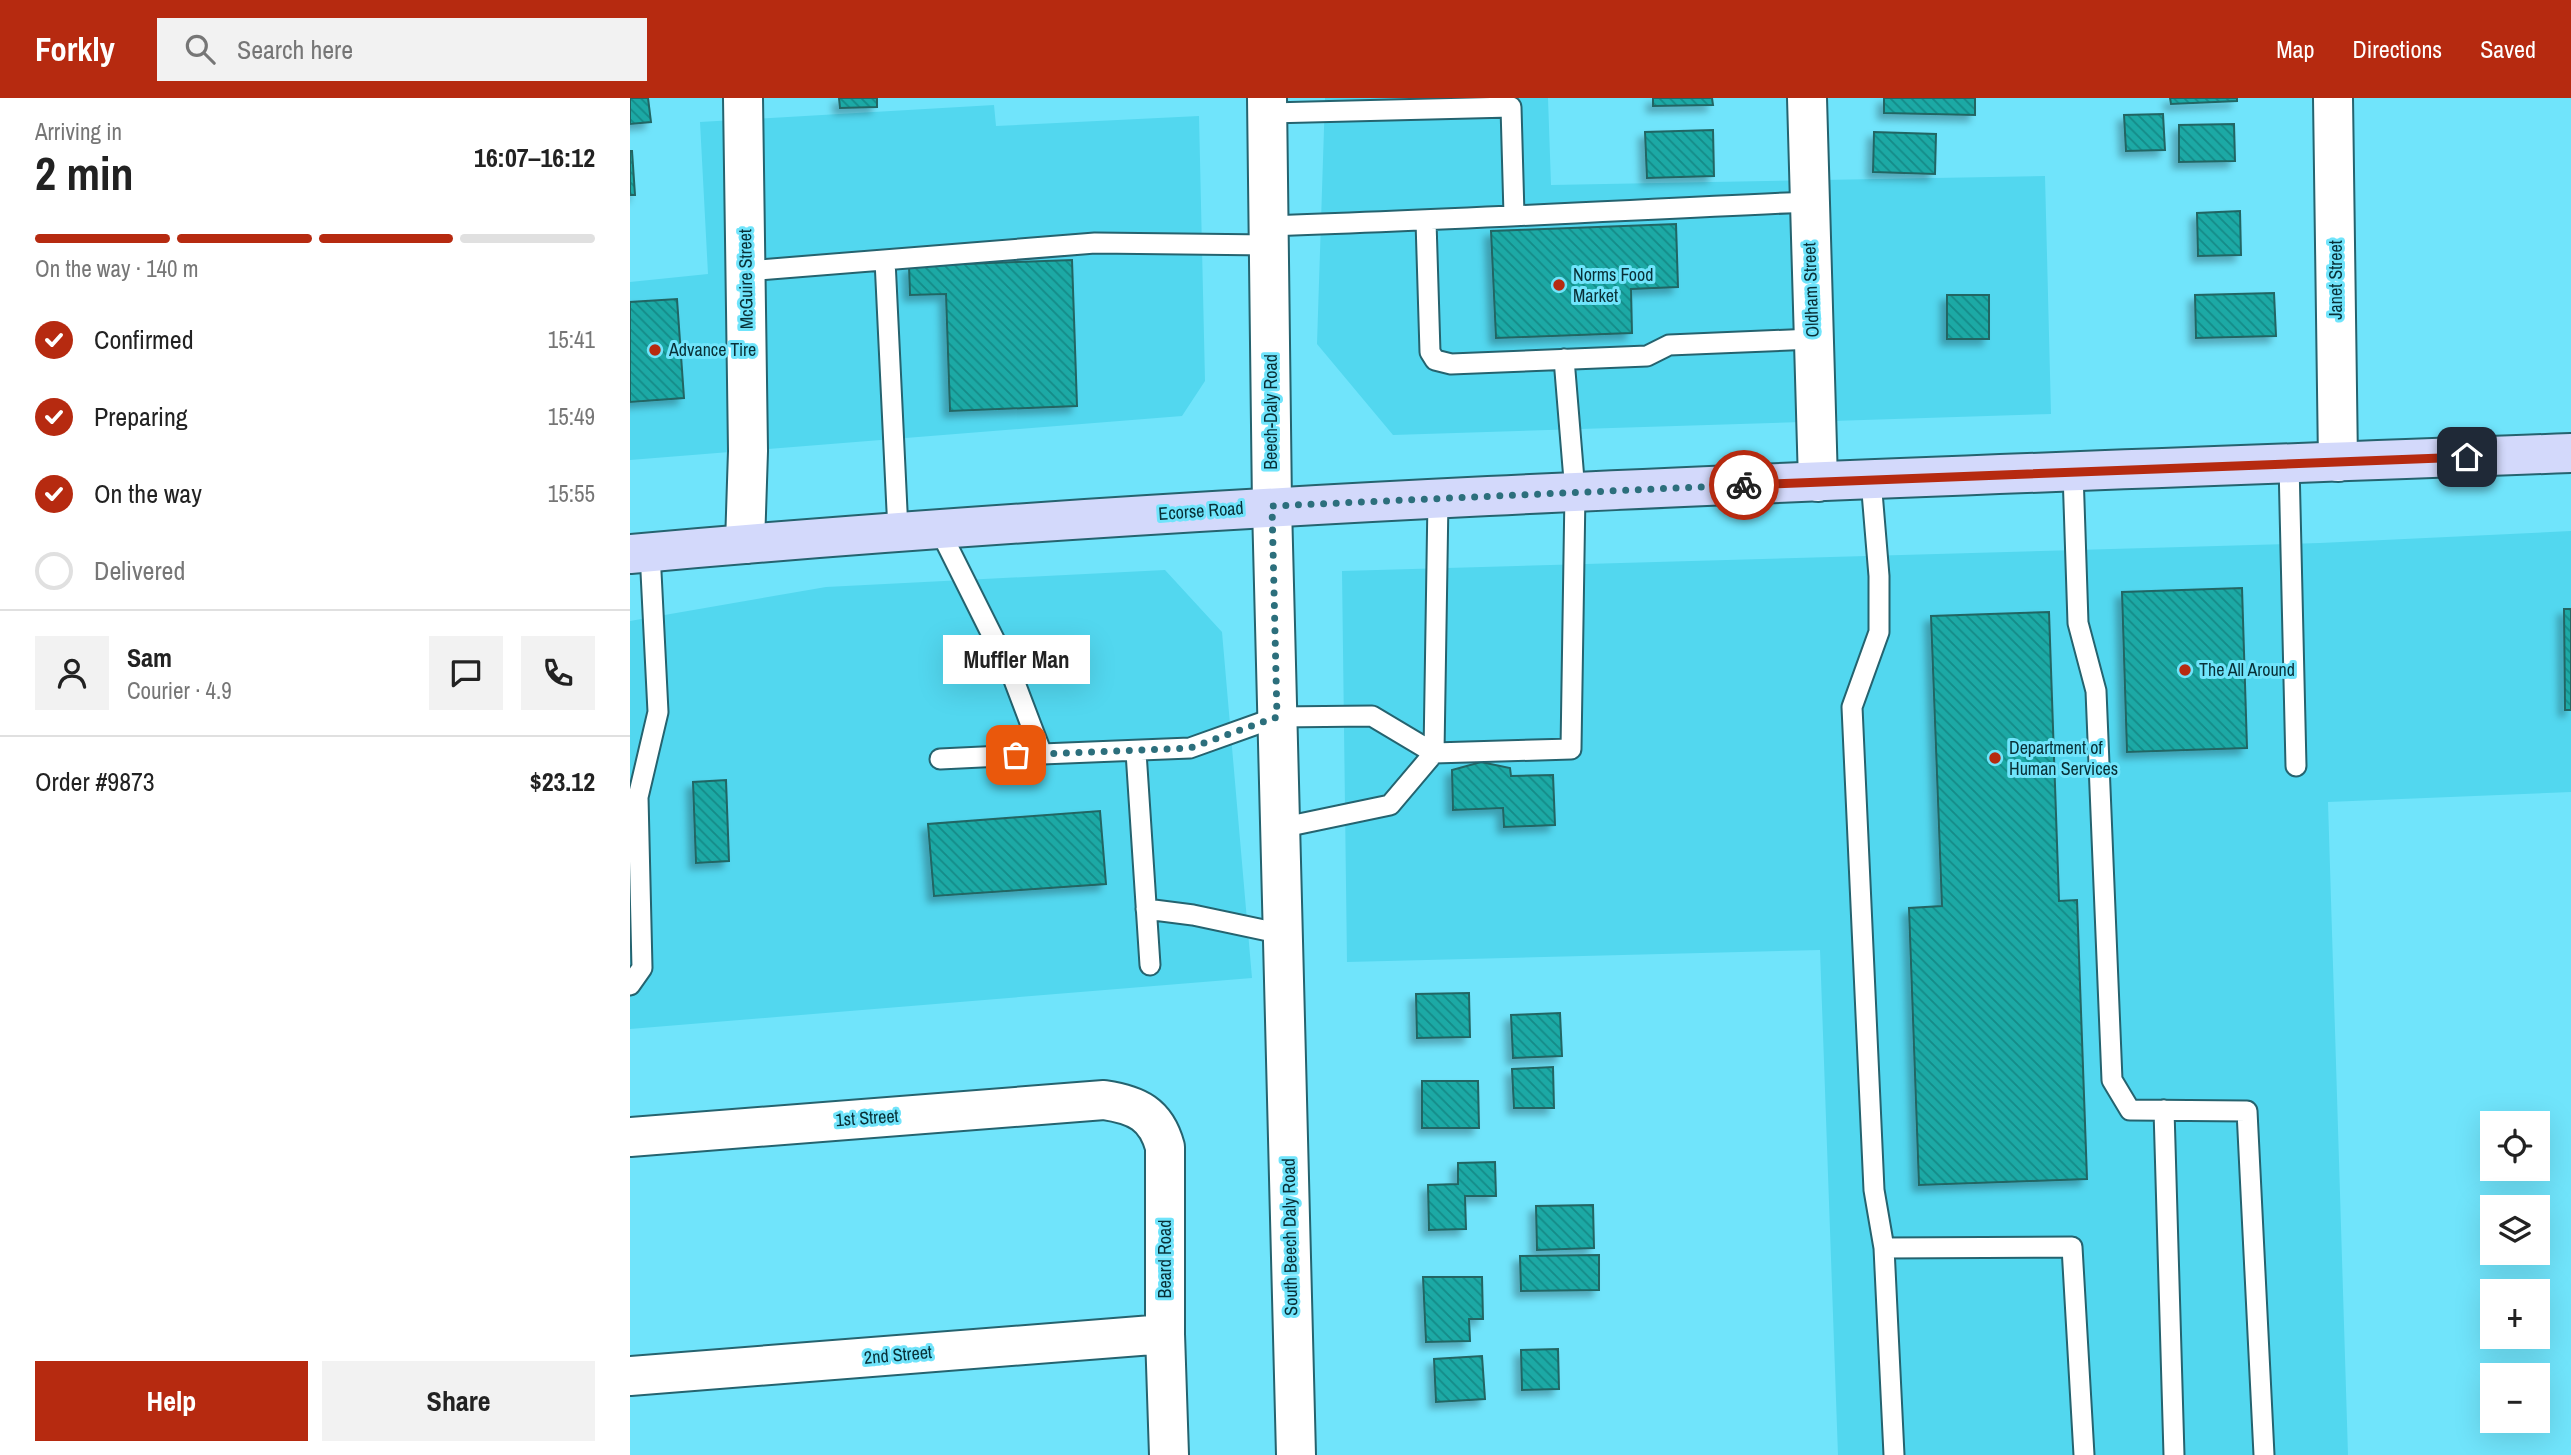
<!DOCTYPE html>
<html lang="en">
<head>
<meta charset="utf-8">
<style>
	body { margin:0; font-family:"Archivo Narrow",sans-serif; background:#f2f2f2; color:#222; height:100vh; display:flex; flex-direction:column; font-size:26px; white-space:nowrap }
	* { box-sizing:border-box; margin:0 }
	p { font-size:23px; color:#767676 }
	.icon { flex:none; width:38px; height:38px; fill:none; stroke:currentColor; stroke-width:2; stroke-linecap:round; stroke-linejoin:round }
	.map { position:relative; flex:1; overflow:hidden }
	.side { display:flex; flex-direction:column; background:#fff; width:630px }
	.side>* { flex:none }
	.buttons { position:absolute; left:1850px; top:1013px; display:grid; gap:14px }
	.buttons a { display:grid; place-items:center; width:70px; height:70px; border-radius:0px; background:#fff; box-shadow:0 7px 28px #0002; font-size:35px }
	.pin { position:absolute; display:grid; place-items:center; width:60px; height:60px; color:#fff; margin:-30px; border-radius:14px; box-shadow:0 4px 10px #0006 }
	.courier { position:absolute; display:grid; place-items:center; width:70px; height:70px; margin:-35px; border:5px solid #b62a10; border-radius:50%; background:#fff; color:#222; box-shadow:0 2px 9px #0007 }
	.bubble { position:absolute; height:49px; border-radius:0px; background:#fff; box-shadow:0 7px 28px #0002; font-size:23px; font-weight:700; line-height:49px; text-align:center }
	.summary em { font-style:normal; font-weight:700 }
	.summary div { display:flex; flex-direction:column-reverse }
	.summary { display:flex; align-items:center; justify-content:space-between; height:119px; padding:0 35px }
	h1 { font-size:46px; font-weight:700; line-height:52px }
	.bar { display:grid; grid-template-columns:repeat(4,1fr); gap:10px 7px; align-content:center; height:84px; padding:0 35px }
	.bar i { height:9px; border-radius:5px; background:#e0e0e0 }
	.bar .selected { background:#b62a10 }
	.bar p { grid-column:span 4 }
	.line { display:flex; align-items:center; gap:18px; padding:0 35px; border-top:2px solid #e0e0e0 }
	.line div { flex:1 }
	.round { display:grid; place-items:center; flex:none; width:74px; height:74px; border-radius:0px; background:#f2f2f2 }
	ol { padding:0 35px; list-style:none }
	li { display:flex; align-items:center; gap:21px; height:77px }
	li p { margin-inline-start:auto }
	li .icon { padding:7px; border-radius:50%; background:#b62a10; color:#fff; stroke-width:4 }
	li:last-child { color:#767676 }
	li i { width:38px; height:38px; border:4px solid #e0e0e0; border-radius:50% }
	.action { display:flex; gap:14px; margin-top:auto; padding:14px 35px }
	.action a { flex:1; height:80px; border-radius:0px; background:#b62a10; color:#fff; font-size:28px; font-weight:700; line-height:80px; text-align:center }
	.action a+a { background:#f2f2f2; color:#222 }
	header { display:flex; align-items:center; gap:42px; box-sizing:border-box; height:98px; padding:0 35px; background:#b62a10; color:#fff }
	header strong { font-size:33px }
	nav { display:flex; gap:38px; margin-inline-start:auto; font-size:24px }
	.search { width:490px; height:63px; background:#f2f2f2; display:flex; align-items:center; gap:18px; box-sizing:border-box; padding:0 24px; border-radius:0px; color:#767676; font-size:26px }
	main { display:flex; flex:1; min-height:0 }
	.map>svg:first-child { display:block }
</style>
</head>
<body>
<header>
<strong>Forkly</strong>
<div class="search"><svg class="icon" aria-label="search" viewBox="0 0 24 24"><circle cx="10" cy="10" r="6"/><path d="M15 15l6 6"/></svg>Search here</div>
<nav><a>Map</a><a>Directions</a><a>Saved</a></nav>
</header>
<main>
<section class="side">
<div class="summary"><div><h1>2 min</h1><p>Arriving in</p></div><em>16:07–16:12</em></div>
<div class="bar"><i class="selected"></i><i class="selected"></i><i class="selected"></i><i></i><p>On the way · 140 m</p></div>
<ol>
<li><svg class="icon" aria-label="check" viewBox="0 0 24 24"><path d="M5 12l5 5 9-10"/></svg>Confirmed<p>15:41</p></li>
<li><svg class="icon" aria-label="check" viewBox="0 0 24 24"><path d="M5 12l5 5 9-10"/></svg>Preparing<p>15:49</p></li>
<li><svg class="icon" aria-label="check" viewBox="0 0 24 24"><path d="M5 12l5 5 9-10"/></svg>On the way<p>15:55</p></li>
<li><i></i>Delivered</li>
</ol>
<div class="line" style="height:126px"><a class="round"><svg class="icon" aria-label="person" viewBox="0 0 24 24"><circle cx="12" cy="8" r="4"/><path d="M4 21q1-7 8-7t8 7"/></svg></a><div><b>Sam</b><p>Courier · 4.9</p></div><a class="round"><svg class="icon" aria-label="chat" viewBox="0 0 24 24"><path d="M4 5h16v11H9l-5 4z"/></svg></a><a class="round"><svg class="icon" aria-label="phone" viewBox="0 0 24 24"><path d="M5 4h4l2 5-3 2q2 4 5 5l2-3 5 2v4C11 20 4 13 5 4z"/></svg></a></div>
<div class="line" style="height:91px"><div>Order #9873</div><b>$23.12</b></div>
<div class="action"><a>Help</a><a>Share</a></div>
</section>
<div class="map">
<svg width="1941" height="1357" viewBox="0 0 1941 1357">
	<defs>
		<pattern id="building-back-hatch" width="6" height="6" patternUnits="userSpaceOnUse" patternTransform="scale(1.75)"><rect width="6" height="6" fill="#1ba9a5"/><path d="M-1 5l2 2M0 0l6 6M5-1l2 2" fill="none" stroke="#168a87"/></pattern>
		<filter id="shadow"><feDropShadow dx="-6" dy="6" stdDeviation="3.5" flood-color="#0004"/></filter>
	</defs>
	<rect width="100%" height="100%" fill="#70e4fb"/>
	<path fill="#52d7ef" d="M 695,0 L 918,0 L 921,87 L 1415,78 L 1421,316 L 763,337 L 687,246 Z
		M 364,7 L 366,28 L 569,18 L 575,283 L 552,318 L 0,362 L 0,184 L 78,176 L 70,24 Z
		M 1941,433 L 1941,694 L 1698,704 L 1718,1357 L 1208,1357 L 1190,852 L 717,864 L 712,473 L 1690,445 Z
		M 535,472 L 592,534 L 622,880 L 0,931 L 0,523 L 196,489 Z"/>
	<path fill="url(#building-back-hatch)" stroke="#226563" stroke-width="2" filter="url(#shadow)" d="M 0,0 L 18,0 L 21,24 L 0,26 Z
		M 209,0 L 247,0 L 247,9 L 210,10 Z
		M 1023,0 L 1082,0 L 1083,7 L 1023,8 Z
		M 1254,0 L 1345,0 L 1345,17 L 1254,15 Z
		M 1540,0 L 1607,0 L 1607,3 L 1541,6 Z
		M 1533,16 L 1535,52 L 1496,53 L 1494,17 Z
		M 1604,26 L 1605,63 L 1549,64 L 1549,27 Z
		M 1083,32 L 1084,78 L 1017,80 L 1015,34 Z
		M 1244,34 L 1306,36 L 1305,76 L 1243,74 Z
		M 0,53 L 2,53 L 5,97 L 0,97 Z
		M 1610,113 L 1611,157 L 1568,158 L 1567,115 Z
		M 1046,126 L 1048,189 L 1001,191 L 1002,235 L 866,240 L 861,133 Z
		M 442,162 L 447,308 L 320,313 L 316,196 L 280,197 L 279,168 Z
		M 1644,195 L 1646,238 L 1566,240 L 1565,197 Z
		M 1317,197 L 1359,197 L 1359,241 L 1317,241 Z
		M 47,201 L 54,300 L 0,304 L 0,204 Z
		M 1612,490 L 1617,650 L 1497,654 L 1492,494 Z
		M 1934,511 L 1941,511 L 1941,612 L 1935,612 Z
		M 1419,514 L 1429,803 L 1447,802 L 1457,1081 L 1289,1087 L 1279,810 L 1312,808 L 1301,518 Z
		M 851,664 L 880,670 L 881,678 L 923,677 L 925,727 L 874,729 L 873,710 L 823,712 L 822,672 Z
		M 96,682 L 99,763 L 66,765 L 63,684 Z
		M 470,713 L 476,786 L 304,798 L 298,726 Z
		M 839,895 L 840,939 L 787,940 L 786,896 Z
		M 930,915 L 932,958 L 883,960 L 881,917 Z
		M 923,969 L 924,1010 L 884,1010 L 882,971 Z
		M 792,983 L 848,983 L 849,1030 L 792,1030 Z
		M 865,1064 L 866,1098 L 835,1098 L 836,1131 L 799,1132 L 798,1087 L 828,1086 L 828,1065 Z
		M 963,1107 L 964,1150 L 907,1152 L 906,1108 Z
		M 969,1157 L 969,1192 L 891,1193 L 890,1158 Z
		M 793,1179 L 852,1179 L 853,1221 L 839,1221 L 840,1243 L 796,1244 Z
		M 928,1251 L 929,1291 L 892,1292 L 891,1252 Z
		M 852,1258 L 855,1301 L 806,1304 L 804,1261 Z"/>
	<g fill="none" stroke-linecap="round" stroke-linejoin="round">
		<g stroke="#25636f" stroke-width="23">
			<path id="service" d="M 638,15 L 881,9 L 884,117
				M 796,123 L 800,254 L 805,262 L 821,266 L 1017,258 L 1039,247 L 1183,241
				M 640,128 C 820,122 999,112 1178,104
				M 255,162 L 268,433
				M 116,173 L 465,145 L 640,147
				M 1659,366 L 1666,668
				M 1443,374 L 1448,525 L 1466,593 L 1482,982 L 1500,1012 L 1617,1013 L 1634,1357
				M 1241,382 L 1249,478 L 1249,534 L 1222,609 L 1244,1092 L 1254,1150 L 1264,1357
				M 808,401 L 804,655 L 941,651 L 945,394 L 934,261
				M 309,431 L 382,577 L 412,656 L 560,650 L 647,619 L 742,618 L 804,655 L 760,707 L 650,730
				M 506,654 L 520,867
				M 310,661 L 412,656
				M 516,811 L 563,817 L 653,836
				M 0,887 L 12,870 L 8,699 L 28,614 L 20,454
				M 1534,1012 L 1544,1357
				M 1254,1150 L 1442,1149 L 1454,1357"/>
		</g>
		<g stroke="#25636f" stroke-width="42">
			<path id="minor" d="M 113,0 L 118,353 L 115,446
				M 1177,0 L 1188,384
				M 1703,0 L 1708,364
				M 0,1039 L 474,1002 C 507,1007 526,1016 535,1049 L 535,1236 L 539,1357
				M 0,1278 L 535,1236"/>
		</g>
		<g stroke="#25636f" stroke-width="42">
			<path id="tertiary" d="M 637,0 L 642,408 L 666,1357"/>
		</g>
		<g stroke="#25636f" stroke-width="42">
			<path id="secondary" d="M 0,456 C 645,398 1294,379 1941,355"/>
		</g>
		<use href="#service" stroke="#fff" stroke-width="19"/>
		<use href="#minor" stroke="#fff" stroke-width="38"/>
		<use href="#tertiary" stroke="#fff" stroke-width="38"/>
		<use href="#secondary" stroke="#d3d9fb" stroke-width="38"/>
	</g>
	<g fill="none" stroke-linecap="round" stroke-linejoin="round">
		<path stroke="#2c6f7c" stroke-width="7" stroke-dasharray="0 12.6" d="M 386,657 L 560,650 L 647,619 L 642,408 L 1114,387"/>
		<path stroke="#b62a10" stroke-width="9" d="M 1114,387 L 1837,359"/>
	</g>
	<g fill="#b62a10" stroke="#70e4fb" stroke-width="2.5">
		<circle cx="929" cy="187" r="7"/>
		<circle cx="25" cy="252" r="7"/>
		<circle cx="1555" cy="572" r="7"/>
		<circle cx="1365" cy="660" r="7"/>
	</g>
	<g text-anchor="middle" stroke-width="6" stroke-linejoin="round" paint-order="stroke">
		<g font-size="18" fill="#083037" stroke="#70e4fb" text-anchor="start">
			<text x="943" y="183">Norms Food<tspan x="943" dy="21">Market</tspan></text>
			<text x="39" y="258">Advance Tire</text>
			<text x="1569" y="578">The All Around</text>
			<text x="1379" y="656">Department of<tspan x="1379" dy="21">Human Services</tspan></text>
		</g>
		<g font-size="18" fill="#083037" stroke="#70e4fb">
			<text transform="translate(116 181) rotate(-91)" y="6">McGuire Street</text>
			<text transform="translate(1706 182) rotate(-90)" y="6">Janet Street</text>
			<text transform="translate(1181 192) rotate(-92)" y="6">Oldham Street</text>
			<text transform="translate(641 314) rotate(-90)" y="6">Beech-Daly Road</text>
			<text transform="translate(571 413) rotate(-4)" y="6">Ecorse Road</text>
			<text transform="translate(237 1020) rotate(-4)" y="6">1st Street</text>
			<text transform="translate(660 1139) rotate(-91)" y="6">South Beech Daly Road</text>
			<text transform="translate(535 1161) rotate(-90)" y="6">Beard Road</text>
			<text transform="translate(268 1257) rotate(-5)" y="6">2nd Street</text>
		</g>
	</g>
</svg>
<div class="buttons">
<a><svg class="icon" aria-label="locate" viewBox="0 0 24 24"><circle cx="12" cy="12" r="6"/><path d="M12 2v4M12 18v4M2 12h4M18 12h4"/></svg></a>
<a><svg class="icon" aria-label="layers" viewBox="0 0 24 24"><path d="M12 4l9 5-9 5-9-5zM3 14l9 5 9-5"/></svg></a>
<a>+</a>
<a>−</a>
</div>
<div class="pin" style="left:386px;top:657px;background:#ea580c"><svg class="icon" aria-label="bag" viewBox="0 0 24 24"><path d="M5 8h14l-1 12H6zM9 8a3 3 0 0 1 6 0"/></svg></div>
<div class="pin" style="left:1837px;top:359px;background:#1f2937"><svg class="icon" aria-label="home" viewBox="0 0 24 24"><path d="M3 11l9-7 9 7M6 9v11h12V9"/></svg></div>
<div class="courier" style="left:1114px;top:387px"><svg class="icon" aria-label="bike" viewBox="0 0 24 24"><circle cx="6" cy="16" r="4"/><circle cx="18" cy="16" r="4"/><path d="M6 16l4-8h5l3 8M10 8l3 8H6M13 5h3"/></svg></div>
<div class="bubble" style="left:313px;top:537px;width:147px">Muffler Man</div>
</div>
</main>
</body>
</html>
